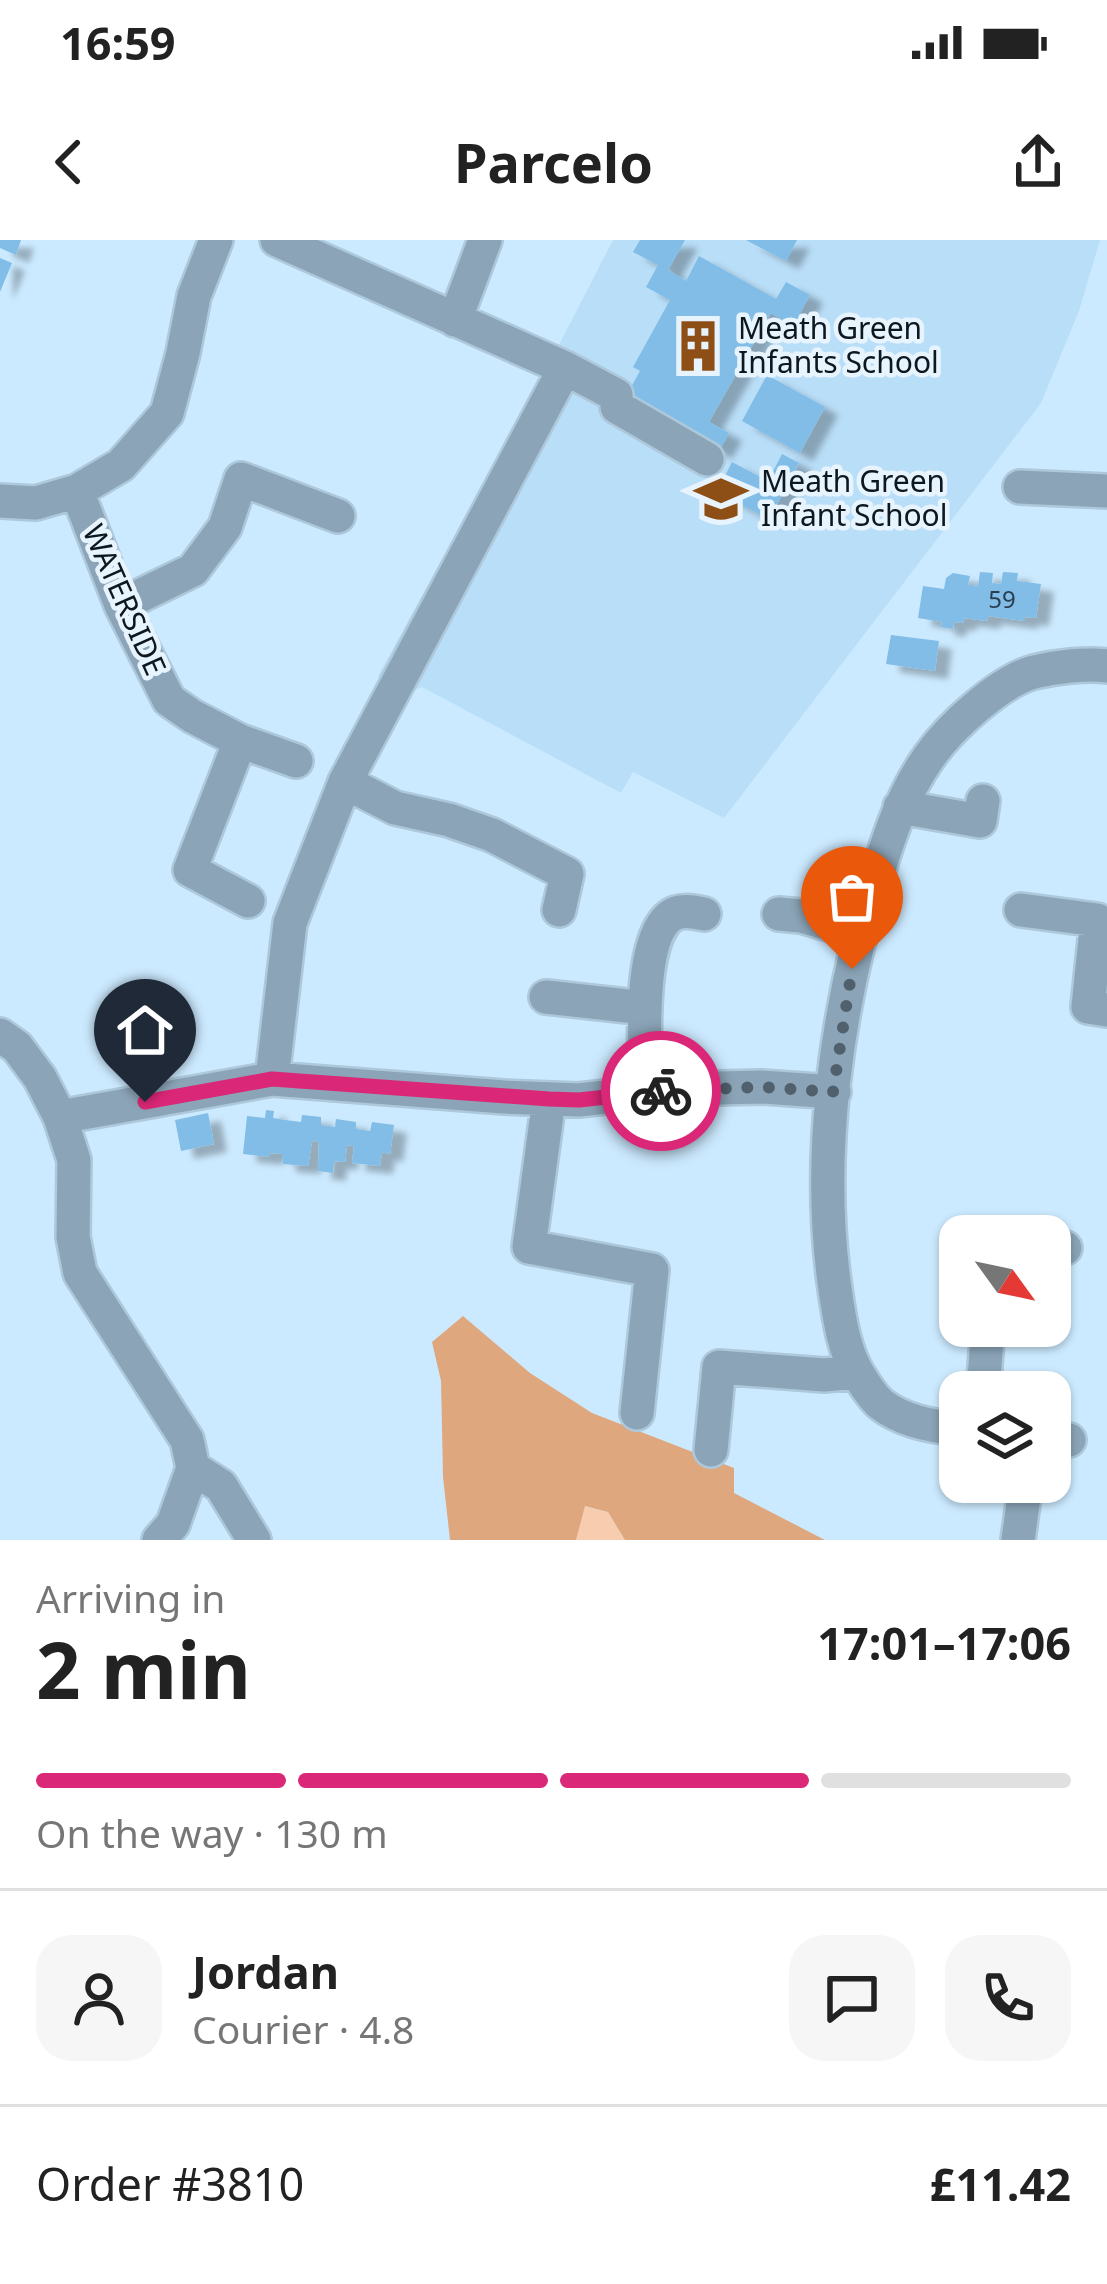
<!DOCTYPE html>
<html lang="en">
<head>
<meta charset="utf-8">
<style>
	body { margin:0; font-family:"Noto Sans",sans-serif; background:#f6f6f6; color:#222; height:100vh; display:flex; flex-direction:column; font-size:45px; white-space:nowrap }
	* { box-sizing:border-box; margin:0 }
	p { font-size:39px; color:#767676 }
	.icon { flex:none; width:66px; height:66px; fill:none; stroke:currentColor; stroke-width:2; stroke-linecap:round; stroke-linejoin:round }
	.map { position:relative; height:1300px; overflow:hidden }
	.sheet { display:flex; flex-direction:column; background:#fff; flex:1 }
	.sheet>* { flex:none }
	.needle { width:78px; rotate:123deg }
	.controls { position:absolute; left:939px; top:975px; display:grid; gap:24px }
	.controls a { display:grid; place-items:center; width:132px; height:132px; border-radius:24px; background:#fff; box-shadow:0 3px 9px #0004; font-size:60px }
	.pin { position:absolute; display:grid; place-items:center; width:102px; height:102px; color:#fff; margin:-123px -51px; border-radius:50% 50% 50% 0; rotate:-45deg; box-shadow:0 0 12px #0007 }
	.pin .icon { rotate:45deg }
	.courier { position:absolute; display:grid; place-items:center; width:120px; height:120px; margin:-60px; border:9px solid #db2777; border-radius:50%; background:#fff; color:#222; box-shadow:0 3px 15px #0007 }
	.overview em { font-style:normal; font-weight:700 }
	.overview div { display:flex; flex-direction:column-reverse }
	.overview { display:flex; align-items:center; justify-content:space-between; height:204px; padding:0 36px }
	h1 { font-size:78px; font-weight:700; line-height:90px }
	.bar { display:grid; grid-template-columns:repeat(4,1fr); gap:18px 12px; align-content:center; height:144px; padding:0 36px }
	.bar i { height:15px; border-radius:9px; background:#e0e0e0 }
	.bar .active { background:#db2777 }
	.bar p { grid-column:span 4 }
	.line { display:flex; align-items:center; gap:30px; padding:0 36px; border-top:3px solid #e0e0e0 }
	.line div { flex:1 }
	.round { display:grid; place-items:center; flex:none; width:126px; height:126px; border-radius:36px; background:#f6f6f6 }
	.status { display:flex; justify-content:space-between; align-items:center; height:84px; padding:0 60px; background:#fff; direction:ltr }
	.status svg { height:33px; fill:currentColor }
	header { display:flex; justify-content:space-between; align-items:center; height:156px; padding:0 36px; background:#fff; font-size:54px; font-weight:700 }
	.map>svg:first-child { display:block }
</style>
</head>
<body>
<div class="status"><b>16:59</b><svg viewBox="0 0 49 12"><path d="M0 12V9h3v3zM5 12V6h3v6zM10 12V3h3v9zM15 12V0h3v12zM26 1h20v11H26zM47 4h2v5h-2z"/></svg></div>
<header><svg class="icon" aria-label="back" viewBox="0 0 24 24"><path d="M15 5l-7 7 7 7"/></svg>Parcelo<svg class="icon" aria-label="share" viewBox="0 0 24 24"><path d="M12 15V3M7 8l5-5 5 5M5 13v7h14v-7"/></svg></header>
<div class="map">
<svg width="1107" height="1300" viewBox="0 0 1107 1300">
	<defs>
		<filter id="shadow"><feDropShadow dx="13" dy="8" stdDeviation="3" flood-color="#0004"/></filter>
	</defs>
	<rect width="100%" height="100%" fill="#cceaff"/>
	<path fill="#b9def8" d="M 613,0 L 1100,0 L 1079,71 L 1041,163 L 724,578 L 633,532 L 621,553 L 422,447 L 408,452 L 378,436 L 559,105 Z"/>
	<path fill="#f8ccae" d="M 584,1266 L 608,1272 L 625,1300 L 576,1300 Z"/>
	<path fill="#dfa77e" d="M 463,1076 L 530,1133 L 592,1173 L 734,1228 L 734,1253 L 825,1300 L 625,1300 L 608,1272 L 585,1266 L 576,1300 L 450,1300 L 443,1237 L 441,1141 L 432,1102 Z"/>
	<path fill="#81bde6" filter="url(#shadow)" d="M 0,0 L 21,0 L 16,15 L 0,8 Z
		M 640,0 L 685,0 L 668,30 L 686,41 L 699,16 L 776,59 L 786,42 L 810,55 L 793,86 L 771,73 L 709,182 L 729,193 L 719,211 L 625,158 L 640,131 L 633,127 L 670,60 L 646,47 L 658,25 L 633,12 Z
		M 746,0 L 797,0 L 786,21 Z
		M 0,18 L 12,23 L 0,52 Z
		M 767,135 L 825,167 L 800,213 L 742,181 Z
		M 782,214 L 799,223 L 769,279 L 717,252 L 732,222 L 768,241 Z
		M 980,332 L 993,333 L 992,343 L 1001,344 L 1003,332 L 1018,333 L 1017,341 L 1041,344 L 1036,378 L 1025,377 L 1025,381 L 988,376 L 987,381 L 964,378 L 963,383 L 954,382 L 953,389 L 941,387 L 942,382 L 918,378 L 923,346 L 944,349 L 946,338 L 953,333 L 970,336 L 968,345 L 978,346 Z
		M 891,395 L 939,401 L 935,431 L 886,424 Z
		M 266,870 L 274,871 L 273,878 L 285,880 L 301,882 L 302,875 L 321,877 L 321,885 L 335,887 L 336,879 L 356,882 L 356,889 L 370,891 L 372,882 L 394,885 L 390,914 L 382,912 L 380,926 L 352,923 L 354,906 L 347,905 L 345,922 L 334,921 L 333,933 L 318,931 L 319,902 L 312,901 L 308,926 L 283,924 L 282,914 L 270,913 L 270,917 L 243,914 L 247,876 L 265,878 Z
		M 208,873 L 214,904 L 181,911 L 175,880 Z"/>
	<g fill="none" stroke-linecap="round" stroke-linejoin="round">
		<g stroke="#adc8db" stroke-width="38">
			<path id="minor" d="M 455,80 L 485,0
				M 565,128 L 616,155 L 617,167 L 707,219
				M 1020,247 L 1107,251
				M 77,251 L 121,365 L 169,460 L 192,476 L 240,501 L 296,521
				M 0,261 L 36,263 L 77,251 L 121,225 L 167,173 L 183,113 L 194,56 L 216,0
				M 121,365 L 193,330 L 225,287 L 241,239 L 338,276
				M 240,501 L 190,630 L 248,661
				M 345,542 L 395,568 L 449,580 L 492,595 L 567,634 L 559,670
				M 900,567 L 980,581 L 983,561
				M 1021,670 L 1097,680 L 1088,767 L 1107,770
				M 779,674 L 801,676 L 860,693
				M 546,757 L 645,768
				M 0,795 L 17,807 L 40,838 L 60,877 L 74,920 L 73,997 L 80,1033 L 187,1200 L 193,1228 L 173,1284 L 159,1300
				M 272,839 L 290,683 L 345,542 L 565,128 L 277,0
				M 646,853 C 645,815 636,689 676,673 C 685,670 695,672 704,674
				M 549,859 L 529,1007 L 652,1030 L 637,1173
				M 60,877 L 272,839 L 504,857 L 579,860 L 677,849 L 761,847 L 834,852
				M 1050,1007 L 1065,1008
				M 983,1152 L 988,1086
				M 960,1189 C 935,1187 903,1181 882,1165 C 874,1159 865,1145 860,1137 C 844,1113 839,1077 835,1049 C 816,916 836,771 875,642 C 888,599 902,555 929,517 C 949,488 1000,441 1034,432 C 1055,427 1086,423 1107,426
				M 1050,1201 L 1069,1200
				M 711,1210 L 719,1127 L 824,1135 L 856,1132
				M 193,1228 L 221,1246 L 254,1300
				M 1018,1300 L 1026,1242"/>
		</g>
		<use href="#minor" stroke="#8ba4b7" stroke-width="33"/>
	</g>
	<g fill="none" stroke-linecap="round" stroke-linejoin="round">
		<path stroke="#50616d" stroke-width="12" stroke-dasharray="0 21.6" d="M 661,851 L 761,847 L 833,852 L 852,729"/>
		<path stroke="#db2777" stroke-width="15" d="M 145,862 L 272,839 L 549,859 L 579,860 L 661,851"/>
	</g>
	<defs>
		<g id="building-bare" transform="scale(4.14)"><path d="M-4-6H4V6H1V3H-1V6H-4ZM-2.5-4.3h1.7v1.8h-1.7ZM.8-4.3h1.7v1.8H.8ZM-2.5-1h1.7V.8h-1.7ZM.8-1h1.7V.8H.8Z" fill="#8e4f17" stroke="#e8f4fd" stroke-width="2.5" paint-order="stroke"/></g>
		<g id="school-bare" transform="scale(4.14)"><path d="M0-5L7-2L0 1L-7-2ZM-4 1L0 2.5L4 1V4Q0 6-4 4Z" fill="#8e4f17" stroke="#e8f4fd" stroke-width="2.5" paint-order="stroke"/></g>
	</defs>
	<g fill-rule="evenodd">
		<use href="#building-bare" x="698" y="106"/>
		<use href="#school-bare" x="721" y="259"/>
	</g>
	<g text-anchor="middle" stroke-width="9" stroke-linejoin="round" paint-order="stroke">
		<g font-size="24" fill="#2a4051">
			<text x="1002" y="368">59</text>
		</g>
		<g font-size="30" fill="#0d171f" stroke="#e8f4fd" text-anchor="start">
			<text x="738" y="99">Meath Green<tspan x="738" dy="34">Infants School</tspan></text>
			<text x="761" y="252">Meath Green<tspan x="761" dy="34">Infant School</tspan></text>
		</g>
		<g font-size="30" fill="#0d171f" stroke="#e8f4fd">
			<text transform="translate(124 360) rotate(66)" y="10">WATERSIDE</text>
		</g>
	</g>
</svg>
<div class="controls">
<a><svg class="needle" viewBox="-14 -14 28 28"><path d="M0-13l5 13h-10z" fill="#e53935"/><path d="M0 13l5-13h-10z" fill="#767676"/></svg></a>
<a><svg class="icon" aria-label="layers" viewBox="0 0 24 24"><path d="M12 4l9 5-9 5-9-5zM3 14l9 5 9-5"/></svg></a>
</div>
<div class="pin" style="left:852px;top:729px;background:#ea580c"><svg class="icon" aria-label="bag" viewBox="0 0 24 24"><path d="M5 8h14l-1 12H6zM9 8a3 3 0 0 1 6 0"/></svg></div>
<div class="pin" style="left:145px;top:862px;background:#1f2937"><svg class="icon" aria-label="home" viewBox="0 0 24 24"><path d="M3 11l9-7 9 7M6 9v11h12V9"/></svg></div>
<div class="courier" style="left:661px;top:851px"><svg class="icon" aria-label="bike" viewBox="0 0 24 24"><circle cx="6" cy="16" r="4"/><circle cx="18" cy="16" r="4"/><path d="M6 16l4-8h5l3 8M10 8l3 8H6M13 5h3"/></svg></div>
</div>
<section class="sheet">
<div class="overview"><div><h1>2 min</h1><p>Arriving in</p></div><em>17:01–17:06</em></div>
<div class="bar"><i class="active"></i><i class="active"></i><i class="active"></i><i></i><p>On the way · 130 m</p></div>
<div class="line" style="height:216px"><a class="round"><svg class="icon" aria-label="person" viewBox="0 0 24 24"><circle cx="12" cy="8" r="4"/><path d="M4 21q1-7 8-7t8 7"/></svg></a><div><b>Jordan</b><p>Courier · 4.8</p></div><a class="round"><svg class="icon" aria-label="chat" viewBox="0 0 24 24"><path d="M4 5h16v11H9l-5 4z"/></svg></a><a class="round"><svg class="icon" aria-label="phone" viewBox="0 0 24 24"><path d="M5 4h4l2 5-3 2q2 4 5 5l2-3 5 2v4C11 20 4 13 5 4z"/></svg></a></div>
<div class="line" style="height:156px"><div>Order #3810</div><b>£11.42</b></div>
</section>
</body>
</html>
